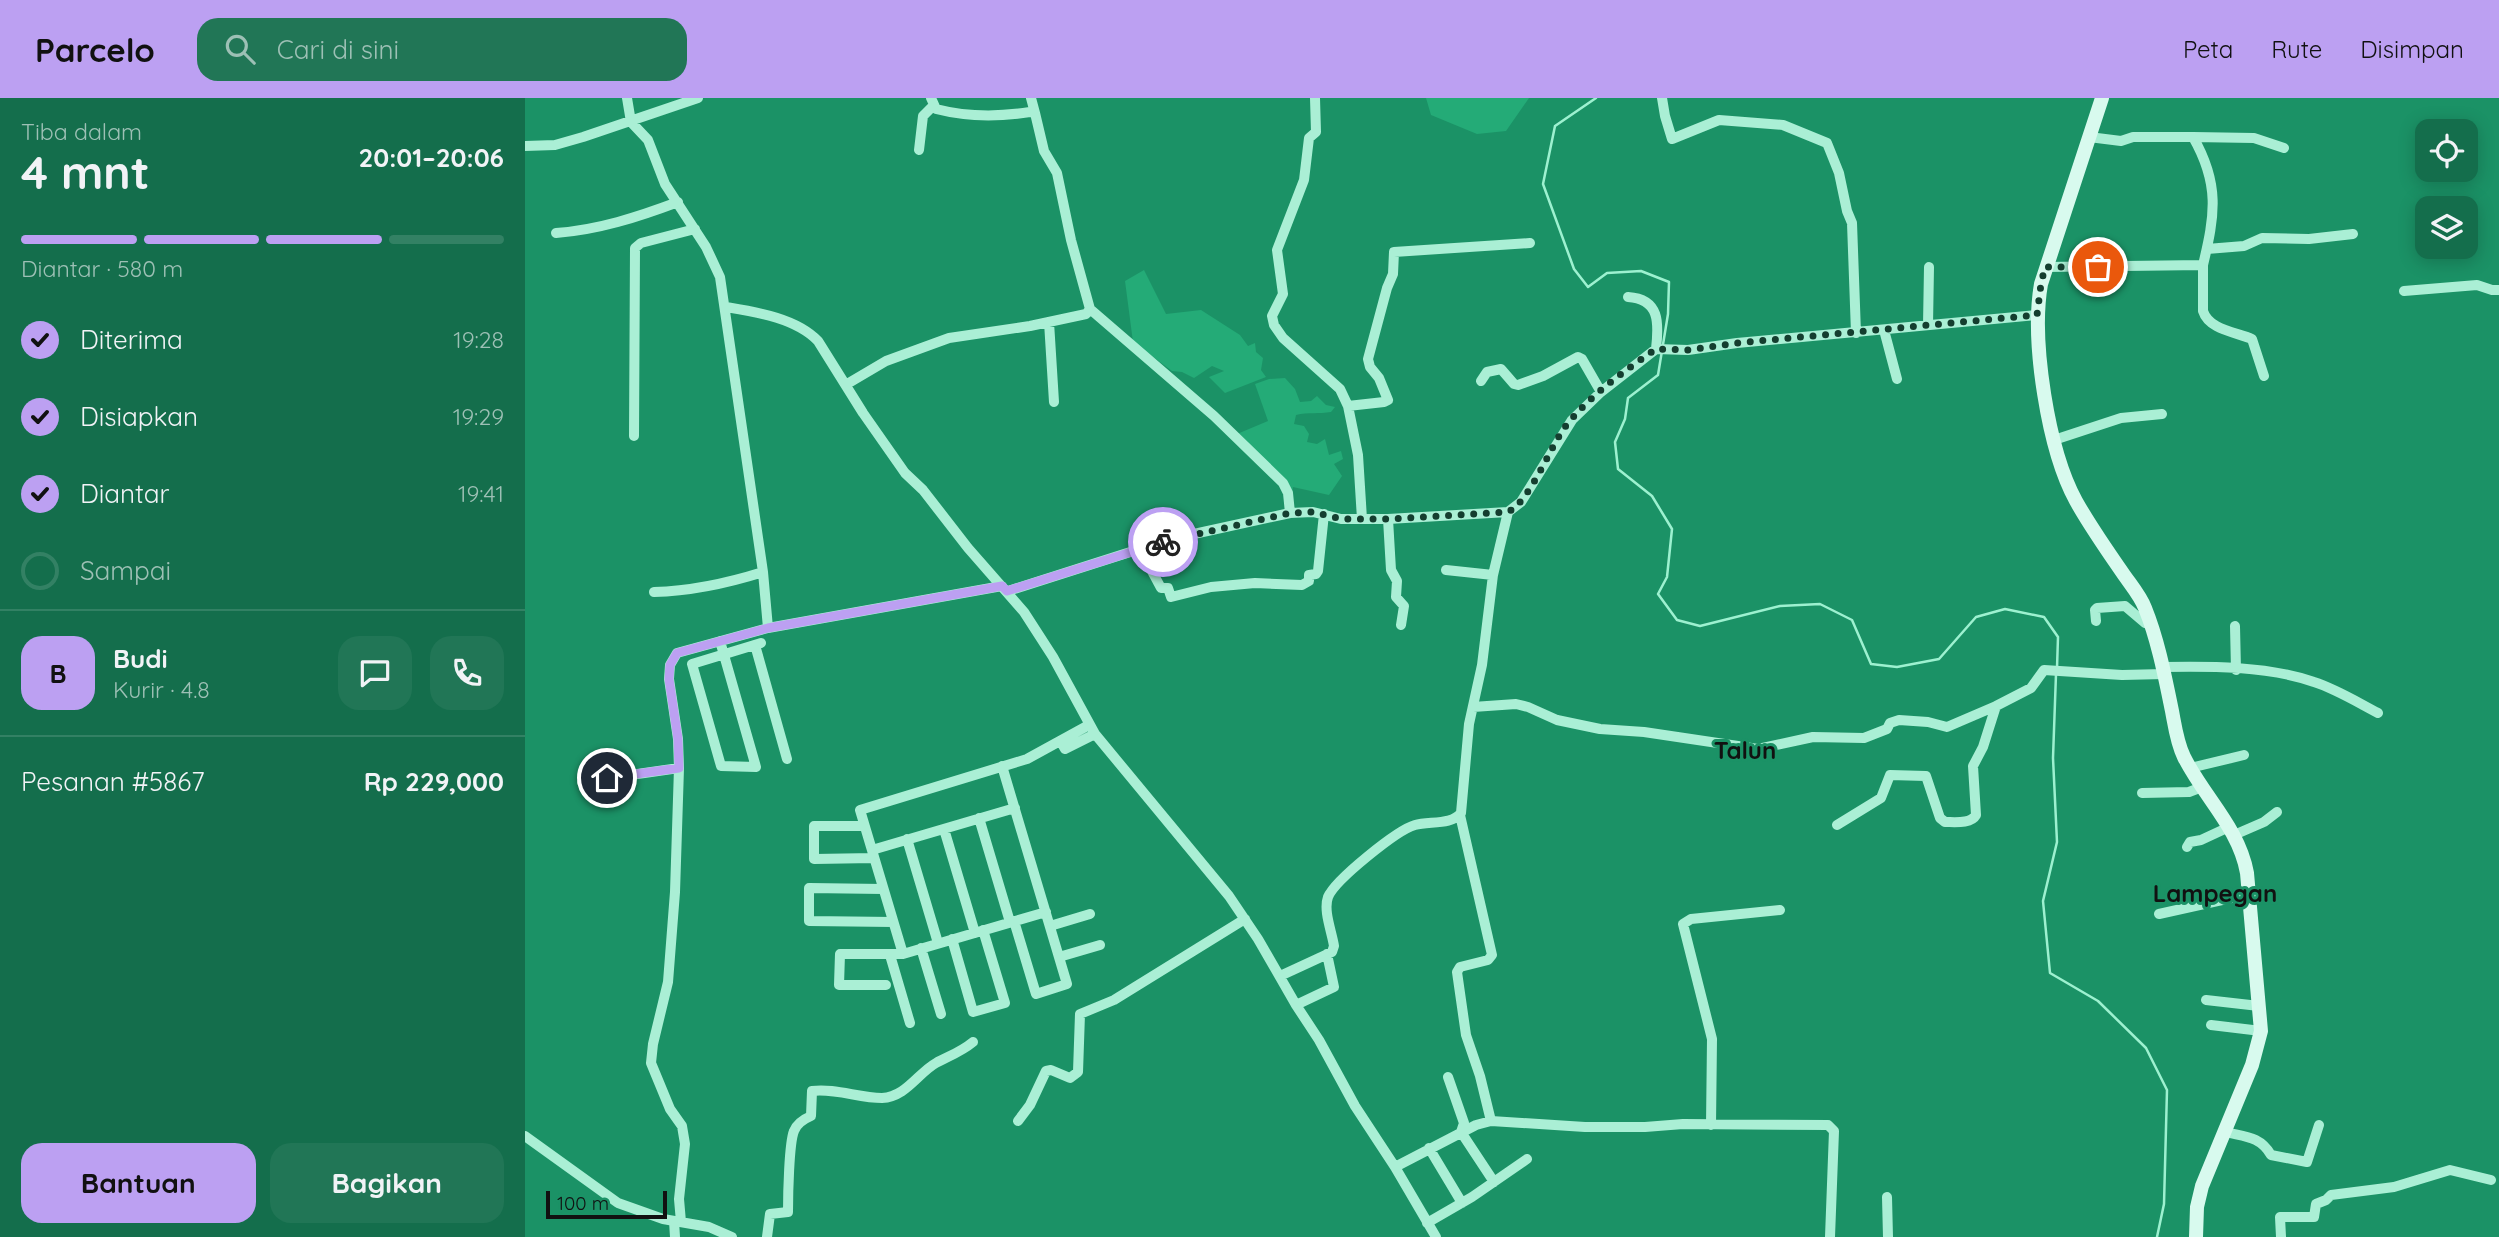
<!DOCTYPE html>
<html lang="id">
<head>
<meta charset="utf-8">
<style>
	body { margin:0; font-family:Quicksand,sans-serif; background:#217656; color:#f1f3f6; height:100vh; display:flex; flex-direction:column; font-size:26px; white-space:nowrap }
	* { box-sizing:border-box; margin:0 }
	p { font-size:23px; color:#9dc0b5 }
	.icon { flex:none; width:38px; height:38px; fill:none; stroke:currentColor; stroke-width:2; stroke-linecap:round; stroke-linejoin:round }
	.map { position:relative; flex:1; overflow:hidden }
	.details { display:flex; flex-direction:column; background:#146e4c; width:525px }
	.details>* { flex:none }
	.controls { position:absolute; left:1890px; top:21px; display:grid; gap:14px }
	.controls a { display:grid; place-items:center; width:63px; height:63px; border-radius:14px; background:#146e4c; box-shadow:0 4px 18px #0003; font-size:35px }
	.scale { position:absolute; left:21px; bottom:18px; width:121px; box-sizing:border-box; padding-left:7px; border:4px solid #111; border-top:0; font-size:19px; line-height:24px; white-space:nowrap; color:#111; -webkit-text-stroke:5px #1b9266; paint-order:stroke }
	.pin { position:absolute; display:grid; place-items:center; width:60px; height:60px; color:#fff; margin:-30px; border:4px solid #fff; border-radius:50%; box-shadow:0 2px 7px #0007 }
	.courier { position:absolute; display:grid; place-items:center; width:70px; height:70px; margin:-35px; border:5px solid #bca0f2; border-radius:50%; background:#fff; color:#222; box-shadow:0 2px 9px #0007 }
	.summary em { font-style:normal; font-weight:800 }
	.summary div { display:flex; flex-direction:column-reverse }
	.summary { display:flex; align-items:center; justify-content:space-between; height:119px; padding:0 21px }
	h1 { font-size:46px; font-weight:800; line-height:52px }
	.bar { display:grid; grid-template-columns:repeat(4,1fr); gap:10px 7px; align-content:center; height:84px; padding:0 21px }
	.bar i { height:9px; border-radius:5px; background:#338164 }
	.bar .selected { background:#bca0f2 }
	.bar p { grid-column:span 4 }
	.line { display:flex; align-items:center; gap:18px; padding:0 21px; border-top:2px solid #338164 }
	.line div { flex:1 }
	.round { display:grid; place-items:center; flex:none; width:74px; height:74px; border-radius:21px; background:#217656 }
	ol { padding:0 21px; list-style:none }
	li { display:flex; align-items:center; gap:21px; height:77px }
	li p { margin-inline-start:auto }
	li .icon { padding:7px; border-radius:50%; background:#bca0f2; color:#111; stroke-width:4 }
	li:last-child { color:#9dc0b5 }
	li i { width:38px; height:38px; border:4px solid #338164; border-radius:50% }
	.button { display:flex; gap:14px; margin-top:auto; padding:14px 21px }
	.button a { flex:1; height:80px; border-radius:21px; background:#bca0f2; color:#111; font-size:28px; font-weight:800; line-height:80px; text-align:center }
	.button a+a { background:#217656; color:#f1f3f6 }
	header { display:flex; align-items:center; gap:42px; box-sizing:border-box; height:98px; padding:0 35px; background:#bca0f2; color:#111 }
	header strong { font-size:33px }
	nav { display:flex; gap:38px; margin-inline-start:auto; font-size:24px }
	.search { width:490px; height:63px; background:#217656; display:flex; align-items:center; gap:18px; box-sizing:border-box; padding:0 24px; border-radius:21px; color:#9dc0b5; font-size:26px }
	main { display:flex; flex:1; min-height:0 }
	.map>svg:first-child { display:block }
</style>
</head>
<body>
<header>
<strong>Parcelo</strong>
<div class="search"><svg class="icon" aria-label="search" viewBox="0 0 24 24"><circle cx="10" cy="10" r="6"/><path d="M15 15l6 6"/></svg>Cari di sini</div>
<nav><a>Peta</a><a>Rute</a><a>Disimpan</a></nav>
</header>
<main>
<section class="details">
<div class="summary"><div><h1>4 mnt</h1><p>Tiba dalam</p></div><em>20:01–20:06</em></div>
<div class="bar"><i class="selected"></i><i class="selected"></i><i class="selected"></i><i></i><p>Diantar · 580 m</p></div>
<ol>
<li><svg class="icon" aria-label="check" viewBox="0 0 24 24"><path d="M5 12l5 5 9-10"/></svg>Diterima<p>19:28</p></li>
<li><svg class="icon" aria-label="check" viewBox="0 0 24 24"><path d="M5 12l5 5 9-10"/></svg>Disiapkan<p>19:29</p></li>
<li><svg class="icon" aria-label="check" viewBox="0 0 24 24"><path d="M5 12l5 5 9-10"/></svg>Diantar<p>19:41</p></li>
<li><i></i>Sampai</li>
</ol>
<div class="line" style="height:126px"><b class="round" style="background:#bca0f2;color:#111">B</b><div><b>Budi</b><p>Kurir · 4.8</p></div><a class="round"><svg class="icon" aria-label="chat" viewBox="0 0 24 24"><path d="M4 5h16v11H9l-5 4z"/></svg></a><a class="round"><svg class="icon" aria-label="phone" viewBox="0 0 24 24"><path d="M5 4h4l2 5-3 2q2 4 5 5l2-3 5 2v4C11 20 4 13 5 4z"/></svg></a></div>
<div class="line" style="height:91px"><div>Pesanan #5867</div><b>Rp 229,000</b></div>
<div class="button"><a>Bantuan</a><a>Bagikan</a></div>
</section>
<div class="map">
<svg width="1974" height="1139" viewBox="0 0 1974 1139">
	<rect width="100%" height="100%" fill="#1b9266"/>
	<path fill="#24ab77" d="M 901,0 L 1004,0 L 981,33 L 952,36 L 906,17 Z
		M 619,172 L 641,216 L 676,212 L 715,237 L 723,248 L 730,245 L 731,254 L 738,260 L 736,272 L 741,279 L 700,295 L 684,279 L 699,273 L 687,268 L 669,280 L 657,274 L 647,273 L 608,244 L 600,183 Z
		M 760,280 L 770,291 L 775,304 L 786,303 L 792,298 L 801,307 L 810,309 L 806,314 C 794,316 783,314 771,317 L 769,326 L 779,328 L 784,336 L 782,344 L 792,346 L 800,341 L 804,357 L 816,353 L 818,361 L 809,366 L 817,378 L 804,397 L 768,389 L 767,397 L 712,336 L 743,323 L 730,286 L 744,281 Z"/>
	<g fill="none" stroke-linecap="round" stroke-linejoin="round">
		<path stroke="#9df1d0" stroke-width="2.5" d="M 1071,0 L 1030,28 L 1018,86 L 1049,171 L 1063,189 L 1082,175 L 1116,173 L 1144,184 L 1143,216 L 1133,277 L 1103,300 L 1100,321 L 1090,344 L 1093,371 L 1127,398 L 1147,431 L 1142,479 L 1133,496 L 1152,522 L 1175,528 L 1255,508 L 1295,506 L 1327,522 L 1346,566 L 1372,569 L 1414,561 L 1451,519 L 1480,511 L 1519,519 L 1533,539 L 1532,570
			M 1531,576 L 1528,660 L 1532,744 L 1518,803 L 1525,875 L 1573,903 L 1621,950 L 1642,992 L 1639,1106 L 1632,1139"/>
		<path stroke="#aaefd5" stroke-width="10" d="M 102,0 L 106,24 L 123,42 L 140,86 L 181,149 L 195,179 L 238,474 C 203,485 166,493 129,494
			M 406,0 L 411,11 C 442,19 473,19 505,14 L 510,15 L 519,53 L 532,75 L 546,142 L 565,211 L 689,318 L 758,385 L 763,395 L 765,415
			M 506,0 L 510,15
			M 790,0 L 791,34 L 784,40 L 779,82 L 752,152 L 758,196 L 747,218 L 749,227 L 758,240 L 815,291 L 823,308 L 833,357 L 837,421
			M 1137,0 L 1140,18 L 1147,41 L 1194,22 L 1258,27 L 1302,45 L 1314,75 L 1322,113 L 1327,125 L 1331,235
			M 1668,39 L 1729,40 L 1759,50
			M 0,48 L 30,47 L 58,39 L 173,0
			M 394,52 L 398,18 L 408,8
			M 31,135 C 73,132 113,119 153,104
			M 1682,151 L 1719,148 L 1737,140 L 1784,141 L 1828,136
			M 1678,167 L 1678,213 C 1684,232 1711,234 1727,241 L 1739,278
			M 1520,169 L 1678,167 C 1690,117 1695,86 1668,39 L 1608,39 L 1596,43 L 1564,39
			M 1879,193 L 1952,187 L 1967,192 L 1974,192
			M 1103,199 C 1135,201 1134,225 1131,251
			M 201,209 C 231,214 271,220 293,243 L 338,315 L 380,375 L 398,392 L 443,450 L 499,514 L 528,559 L 570,636 L 704,798 L 733,841 L 771,907 L 794,942 L 830,1008 L 870,1069 L 911,1139
			M 524,224 L 529,304
			M 1403,227 L 1404,169
			M 1359,232 L 1372,281
			M 956,283 L 962,274 L 976,271 L 989,286 L 993,287 L 1018,278 L 1053,259 L 1057,261 L 1076,294
			M 322,286 L 361,263 L 424,240 L 505,228 L 561,216 L 565,211
			M 823,308 L 859,304 L 863,302 L 854,280 L 845,269 L 843,261 L 862,190 L 868,176 L 869,154 L 1005,145
			M 109,338 L 110,150 L 116,145 L 170,131
			M 1529,342 L 1596,320 L 1637,316
			M 863,421 L 866,472 L 872,483 L 871,499 L 879,508 L 876,527
			M 615,451 L 636,490 L 643,490 L 646,499 L 686,489 L 730,485 L 777,487 L 784,483 L 784,477 L 791,476 L 793,473 L 799,416
			M 921,472 L 968,477
			M 238,474 L 243,530
			M 483,493 L 646,441 L 765,415 L 788,414 L 816,421 L 863,421 L 983,414 L 996,404 L 1047,322 L 1076,294 L 1131,251 L 1163,252 L 1212,245 L 1512,217
			M 1571,523 L 1570,512 L 1572,510 L 1600,508 L 1620,525 L 1626,526
			M 1710,528 L 1711,572
			M 195,543 L 231,669 L 196,668 L 167,566 C 190,559 213,552 236,545
			M 230,547 L 262,661
			M 1637,569 C 1684,568 1744,568 1789,584 C 1811,591 1832,604 1853,615
			M 948,609 L 991,606 L 1003,609 L 1032,622 L 1075,631 L 1119,634 L 1233,651 L 1288,639 L 1339,640 L 1362,631 L 1365,625 L 1374,622 L 1403,624 L 1422,629 L 1471,608
			M 536,644 L 540,651 L 570,636
			M 477,668 L 542,886 L 511,896 L 489,823
			M 1665,670 L 1719,657
			M 57,684 L 154,670
			M 1617,695 L 1664,694 L 1677,689
			M 935,717 L 967,857 L 963,862 L 935,869 L 932,874 L 941,937 L 955,978 L 966,1023
			M 454,720 L 485,824
			M 1312,727 L 1356,700 L 1365,677 L 1401,678 L 1415,720 L 1420,724 C 1430,724 1446,726 1451,717 L 1448,668 L 1458,649 L 1471,608 L 1506,590 L 1519,572 L 1597,577 L 1639,576
			M 339,728 L 289,728 L 289,761 L 349,760
			M 419,731 L 450,835
			M 1709,737 L 1739,724 L 1752,714
			M 382,741 L 413,845
			M 1662,749 L 1665,744 L 1676,742 L 1704,729
			M 347,752 L 490,710
			M 358,791 L 284,790 L 284,823 L 368,824
			M 521,814 L 378,856 L 335,712 L 502,661 L 564,627
			M 1634,816 L 1724,796
			M 525,828 L 565,816
			M 427,841 L 448,914 L 480,905 L 458,832
			M 396,850 L 416,916
			M 365,857 L 385,925
			M 534,859 L 575,847
			M 755,878 L 807,854 L 809,848 C 807,834 798,813 803,799 C 810,782 872,732 890,727 C 904,723 927,727 936,715 L 944,626 L 957,567 L 968,477 L 983,414
			M 361,887 L 314,887 L 315,856 L 378,856
			M 1681,902 L 1734,908
			M 771,907 L 809,889 L 802,856
			M 1686,927 L 1736,933
			M 923,979 L 939,1025 L 936,1034 L 969,1084
			M 493,1023 L 505,1007 L 521,973 L 526,972 L 545,980 L 553,974 L 555,916 L 589,902 L 720,821
			M 1186,1027 L 1187,941 L 1158,826 L 1166,821 L 1255,812
			M 1700,1034 C 1720,1039 1735,1038 1746,1057 L 1782,1064 L 1794,1027
			M 0,1038 L 93,1105 L 138,1121 L 184,1129 L 207,1139
			M 904,1050 L 937,1105
			M 870,1069 L 951,1027 L 966,1023 L 1060,1029 L 1120,1029 L 1158,1026 L 1303,1027 L 1309,1033 L 1305,1139
			M 1362,1099 L 1363,1139
			M 149,1123 L 150,1139
			M 156,1124 L 154,1101 L 160,1046 L 157,1028 L 145,1011 L 126,965 L 128,946 L 143,884 L 150,794 L 154,670 L 153,641 L 144,581 L 145,567 L 152,555 L 243,530 L 477,488
			M 902,1125 L 947,1099 L 1002,1061
			M 242,1139 L 245,1116 L 263,1114 C 263,1098 264,1045 269,1033 C 272,1025 279,1021 286,1018 L 287,993 C 310,990 334,1000 357,1000 C 381,999 393,975 411,965 C 424,958 436,954 448,944
			M 1756,1139 L 1755,1119 L 1789,1119 L 1791,1106 L 1801,1102 L 1806,1097 L 1869,1089 L 1925,1072 L 1966,1082"/>
		<path stroke="#d8faee" stroke-width="14" d="M 1577,0 L 1516,186 C 1506,243 1523,352 1551,403 C 1565,428 1581,451 1597,474 C 1605,486 1615,497 1620,510 C 1633,542 1640,579 1647,613 C 1650,629 1652,645 1659,659 C 1679,699 1714,730 1722,775 L 1736,933 L 1727,967 L 1677,1088 L 1672,1109 L 1671,1139"/>
	</g>
	<g fill="none" stroke-linecap="round" stroke-linejoin="round">
		<path stroke="#143e2f" stroke-width="7" stroke-dasharray="0 12.6" d="M 638,444 L 765,415 L 788,414 L 816,421 L 863,421 L 983,414 C 1005,403 1024,351 1040,329 C 1064,298 1099,273 1131,251 L 1163,252 L 1212,245 L 1512,217 L 1516,186 L 1520,169 L 1573,169"/>
		<path stroke="#bca0f2" stroke-width="9" d="M 82,680 L 154,670 L 153,641 L 144,581 L 145,567 L 152,555 L 243,530 L 477,488 L 482,493 L 638,444"/>
	</g>
	<g text-anchor="middle" stroke-width="6" stroke-linejoin="round" paint-order="stroke">
		<g font-size="24" font-weight="bold" fill="#111" stroke="#1b9266">
			<text x="1220" y="661">Talun</text>
			<text x="1690" y="804">Lampegan</text>
		</g>
	</g>
</svg>
<div class="controls">
<a><svg class="icon" aria-label="locate" viewBox="0 0 24 24"><circle cx="12" cy="12" r="6"/><path d="M12 2v4M12 18v4M2 12h4M18 12h4"/></svg></a>
<a><svg class="icon" aria-label="layers" viewBox="0 0 24 24"><path d="M12 4l9 5-9 5-9-5zM3 14l9 5 9-5"/></svg></a>
</div>
<div class="scale">100 m</div>
<div class="pin" style="left:1573px;top:169px;background:#ea580c"><svg class="icon" aria-label="bag" viewBox="0 0 24 24"><path d="M5 8h14l-1 12H6zM9 8a3 3 0 0 1 6 0"/></svg></div>
<div class="pin" style="left:82px;top:680px;background:#1f2937"><svg class="icon" aria-label="home" viewBox="0 0 24 24"><path d="M3 11l9-7 9 7M6 9v11h12V9"/></svg></div>
<div class="courier" style="left:638px;top:444px"><svg class="icon" aria-label="bike" viewBox="0 0 24 24"><circle cx="6" cy="16" r="4"/><circle cx="18" cy="16" r="4"/><path d="M6 16l4-8h5l3 8M10 8l3 8H6M13 5h3"/></svg></div>
</div>
</main>
</body>
</html>
